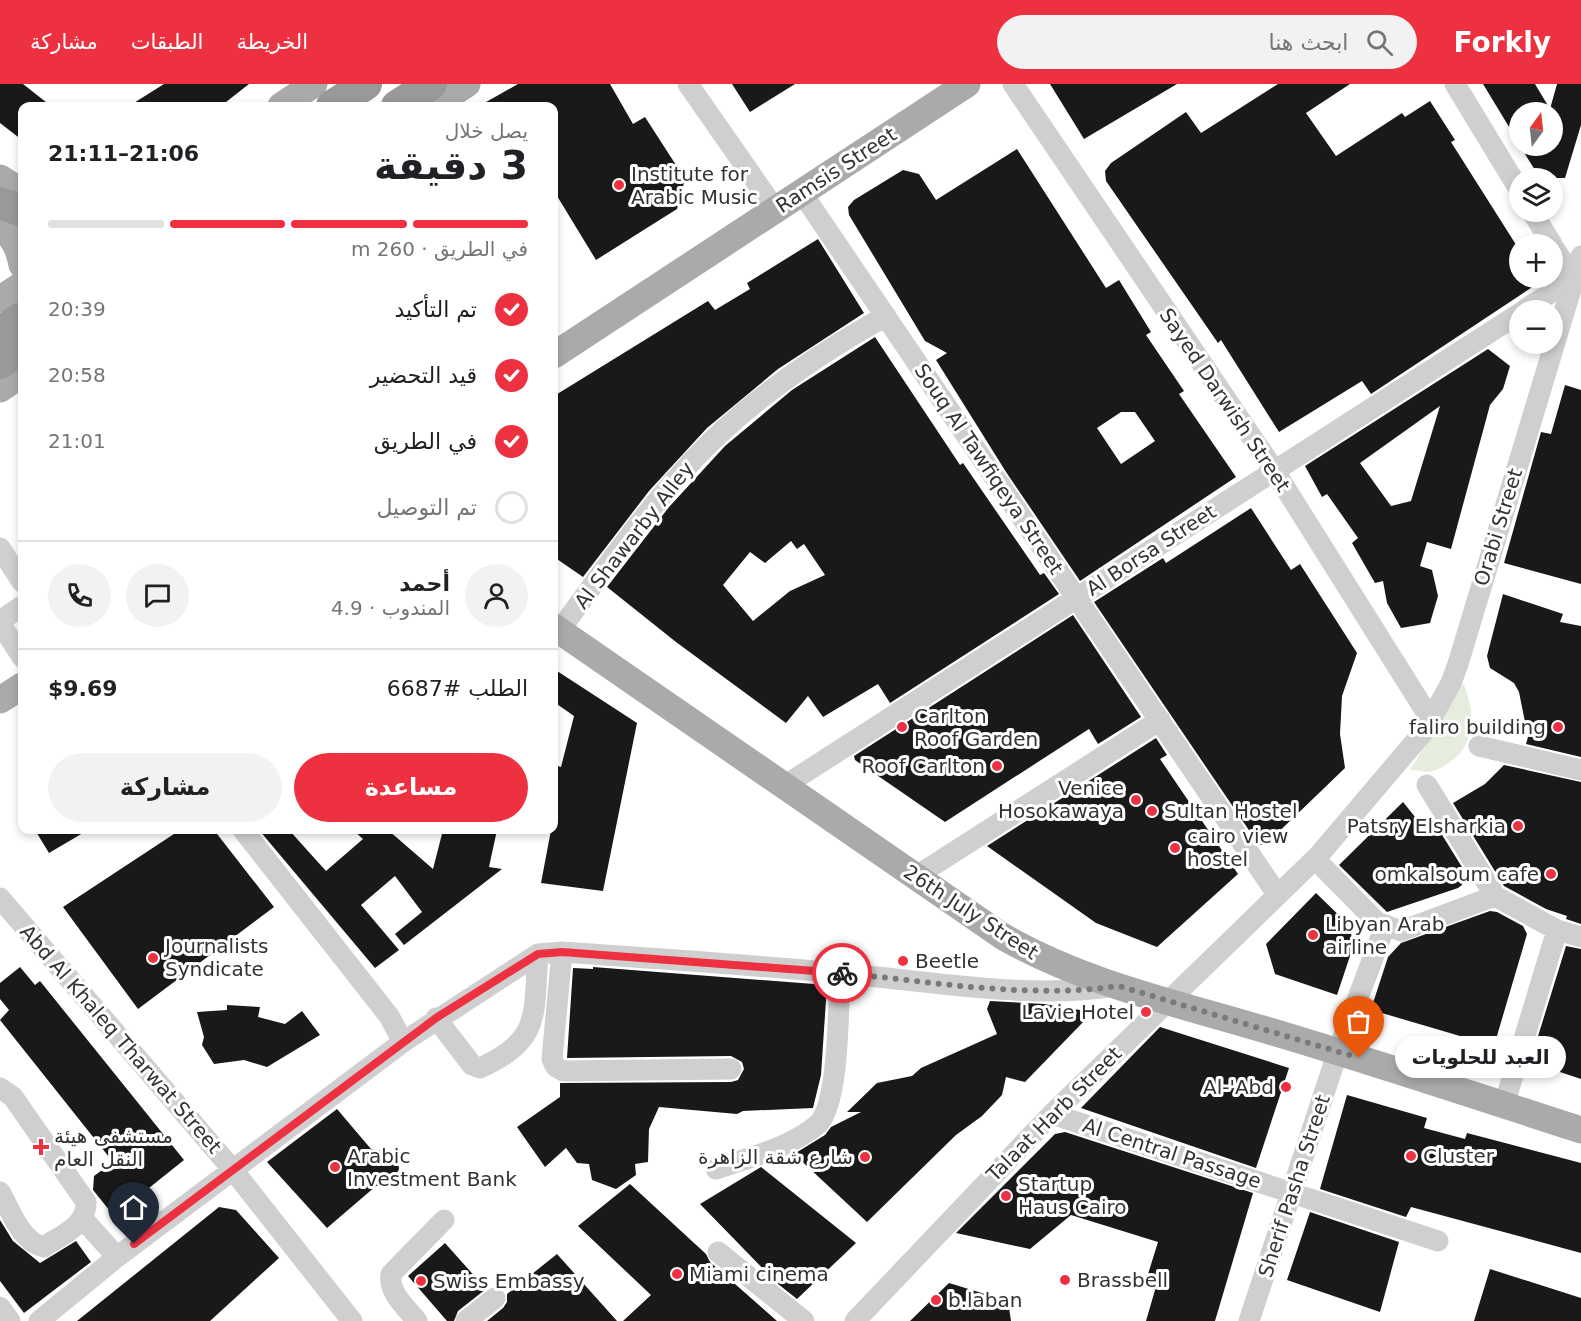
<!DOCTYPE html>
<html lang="ar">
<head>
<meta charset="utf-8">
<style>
	body { margin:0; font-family:"DejaVu Sans","Noto Sans Arabic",sans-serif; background:#f2f2f2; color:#202124; direction:rtl; height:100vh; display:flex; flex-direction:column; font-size:22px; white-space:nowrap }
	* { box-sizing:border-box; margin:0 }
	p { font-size:20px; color:#757577 }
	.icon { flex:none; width:33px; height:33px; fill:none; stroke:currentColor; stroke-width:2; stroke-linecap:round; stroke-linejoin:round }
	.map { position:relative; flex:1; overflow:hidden; direction:ltr }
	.panel { position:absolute; left:18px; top:18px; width:540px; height:732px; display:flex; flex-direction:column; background:#fff; border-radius:12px; box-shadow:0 3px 9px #0003; direction:rtl }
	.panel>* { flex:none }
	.needle { width:39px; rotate:15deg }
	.buttons { position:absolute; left:1509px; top:18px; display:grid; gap:12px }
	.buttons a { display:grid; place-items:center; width:54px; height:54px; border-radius:50%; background:#fff; box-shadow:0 3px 9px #0003; font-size:30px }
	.pin { position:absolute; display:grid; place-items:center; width:51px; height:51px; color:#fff; margin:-62px -26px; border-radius:50% 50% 50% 0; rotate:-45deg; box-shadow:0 0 6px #0007 }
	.pin .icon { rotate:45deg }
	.courier { position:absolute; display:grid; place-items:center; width:60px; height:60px; margin:-30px; border:4px solid #ed3141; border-radius:50%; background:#fff; color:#222; box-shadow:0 2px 8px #0007 }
	.bubble { position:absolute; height:42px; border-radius:21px; background:#fff; box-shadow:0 3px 9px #0003; font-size:20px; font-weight:700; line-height:42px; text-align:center; direction:rtl }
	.summary em { font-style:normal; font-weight:700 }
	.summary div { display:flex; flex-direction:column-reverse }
	.summary { display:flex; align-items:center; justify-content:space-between; height:102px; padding:0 30px }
	h1 { font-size:39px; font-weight:700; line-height:45px }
	.bar { display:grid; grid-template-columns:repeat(4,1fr); gap:9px 6px; align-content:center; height:72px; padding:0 30px }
	.bar i { height:8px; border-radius:4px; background:#e0e0e0 }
	.bar .on { background:#ed3141 }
	.bar p { grid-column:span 4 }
	.line { display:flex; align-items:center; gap:15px; padding:0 30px; border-top:2px solid #e0e0e0 }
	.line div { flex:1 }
	.round { display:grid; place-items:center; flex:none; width:63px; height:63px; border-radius:32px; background:#f2f2f2 }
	ol { padding:0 30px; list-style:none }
	li { display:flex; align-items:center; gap:18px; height:66px }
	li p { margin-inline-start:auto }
	li .icon { padding:6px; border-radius:50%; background:#ed3141; color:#fff; stroke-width:4 }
	li:last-child { color:#757577 }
	li i { width:33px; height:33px; border:3px solid #e0e0e0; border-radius:50% }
	.button { display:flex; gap:12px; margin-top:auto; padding:12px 30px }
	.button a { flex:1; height:69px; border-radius:36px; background:#ed3141; color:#fff; font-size:24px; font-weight:700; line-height:69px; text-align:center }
	.button a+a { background:#f2f2f2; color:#202124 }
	header { display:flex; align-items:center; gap:36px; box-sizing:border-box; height:84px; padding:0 30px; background:#ed3141; color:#fff }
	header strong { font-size:28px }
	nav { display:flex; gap:33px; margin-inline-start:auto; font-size:21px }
	.search { width:420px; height:54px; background:#f2f2f2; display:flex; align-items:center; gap:15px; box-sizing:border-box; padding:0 21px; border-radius:33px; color:#757577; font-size:22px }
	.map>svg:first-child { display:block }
</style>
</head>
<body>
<header>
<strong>Forkly</strong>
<div class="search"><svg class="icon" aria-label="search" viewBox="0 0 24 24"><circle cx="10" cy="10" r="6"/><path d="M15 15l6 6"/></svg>ابحث هنا</div>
<nav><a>الخريطة</a><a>الطبقات</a><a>مشاركة</a></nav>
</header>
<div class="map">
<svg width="1581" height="1237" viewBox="0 0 1581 1237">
	<rect width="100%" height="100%" fill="#fff"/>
	<path fill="#e6ecde" d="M 1463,599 C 1479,634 1474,672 1433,687 C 1427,689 1417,686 1410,686 Z"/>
	<path fill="#191919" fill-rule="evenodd" d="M 0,0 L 23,0 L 51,22 L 22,22 L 22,56 L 0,39 Z
		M 164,0 L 249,0 L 221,22 L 129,22 Z
		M 518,0 L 610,0 L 633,40 L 645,33 L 685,95 L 677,125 L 596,176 L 554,107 L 554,22 L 479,22 Z
		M 732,0 L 795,0 L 750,28 Z
		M 1050,0 L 1177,0 L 1084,55 Z
		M 1278,0 L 1350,0 L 1306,29 L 1336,72 L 1402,29 L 1405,33 L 1430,17 L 1455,56 L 1451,58 L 1520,167 L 1520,194 L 1546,194 L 1371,310 L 1362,297 L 1279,348 L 1221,256 L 1218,259 L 1106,97 L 1105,87 L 1111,79 L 1186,28 L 1201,49 Z
		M 1483,0 L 1535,0 L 1550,25 L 1557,0 L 1581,0 L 1581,41 L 1565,94 L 1540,94 L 1520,62 L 1552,62 L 1552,28 L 1520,28 L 1520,61 Z
		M 1017,65 L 1106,204 L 1119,196 L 1151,248 L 1146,251 L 1184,307 L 1179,310 L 1236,393 L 1080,497 L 1006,388 L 936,276 L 947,269 L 925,257 L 849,131 L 848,123 L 854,116 L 903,86 L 919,90 L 936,116 ZM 1121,328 L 1135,328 L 1155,357 L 1121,380 L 1097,344 Z
		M 818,155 L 864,229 L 778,285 L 707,344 L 649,407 L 583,493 L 554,473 L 554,312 L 708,217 L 715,226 L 750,205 L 747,199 Z
		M 875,253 L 960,381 L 963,379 L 1040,491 L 1044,489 L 1059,510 L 890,619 L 878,600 L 823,633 L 808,612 L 786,639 L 676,558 L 607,503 L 669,423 L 725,362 L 792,306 ZM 791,457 L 797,465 L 804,460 L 825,491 L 790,507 L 753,537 L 723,501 L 750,468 L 765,479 Z
		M 1488,265 L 1510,282 L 1503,305 L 1490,321 L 1451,465 L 1427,458 L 1420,482 L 1432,486 L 1438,512 L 1430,539 L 1401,544 L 1387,519 L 1383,497 L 1375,499 L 1352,459 L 1358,454 L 1327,410 L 1322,413 L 1305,382 ZM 1440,322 L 1411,417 L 1391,422 L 1360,379 Z
		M 1565,301 L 1581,306 L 1581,500 L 1504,479 L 1541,348 L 1551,350 Z
		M 1251,424 L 1291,486 L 1300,480 L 1357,569 L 1342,612 L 1340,650 L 1345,684 L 1265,761 L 1259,761 L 1094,518 L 1163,474 L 1166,479 Z
		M 1503,510 L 1563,530 L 1560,538 L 1581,542 L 1581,673 L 1526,660 L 1528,653 L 1519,608 L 1514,599 L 1490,584 L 1487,572 Z
		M 1073,531 L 1141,633 L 1098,660 L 1089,645 L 945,738 L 855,676 L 854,672 Z
		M 554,585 L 637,639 L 603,807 L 541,799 L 551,746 L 554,746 L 554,681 L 561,683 L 574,632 L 554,618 Z
		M 1156,654 L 1167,671 L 1160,675 L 1238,790 L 1157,863 L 1096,839 L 987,762 Z
		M 1504,681 L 1581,698 L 1581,840 L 1566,835 L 1567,832 L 1546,825 L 1504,802 L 1453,719 L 1485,700 Z
		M 1403,718 L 1420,739 L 1431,733 L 1465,788 L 1462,801 L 1458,804 L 1387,828 L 1339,781 Z
		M 35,746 L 88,746 L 49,769 Z
		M 180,746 L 214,746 L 274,823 L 138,925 L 63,823 Z
		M 259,746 L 289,746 L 326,787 L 363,755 L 353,746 L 388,746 L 433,785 L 443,746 L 497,746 L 489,783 L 502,785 L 404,861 L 395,850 L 422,828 L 395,792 L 361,821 L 399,866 L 375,884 Z
		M 1316,809 L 1350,842 L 1353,863 L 1337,911 L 1275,890 L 1266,860 Z
		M 1490,827 L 1497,828 L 1523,842 L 1527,850 L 1494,962 L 1375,927 L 1373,919 L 1388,873 L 1401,859 Z
		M 1566,862 L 1581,865 L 1581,995 L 1530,978 Z
		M 20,883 L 35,901 L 40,897 L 184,1076 L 114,1132 L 93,1106 L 94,1092 L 113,1078 L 0,936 L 9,926 L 0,915 L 0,899 Z
		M 593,883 L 827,901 L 821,991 L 813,1024 L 743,1027 L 737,1030 L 659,1023 L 649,1045 L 648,1078 L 635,1080 L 636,1091 L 616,1105 L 592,1096 L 589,1080 L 577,1079 L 566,1064 L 545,1083 L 517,1043 L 560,1013 L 560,999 L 731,998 L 738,996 L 744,985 L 742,978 L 731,972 L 567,974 L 573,884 L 593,885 Z
		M 990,917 L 1044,920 L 1080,926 L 1087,934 L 1025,998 L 1006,993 L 1002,1011 L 982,1032 L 956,1051 L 867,1138 L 794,1070 L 825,1051 L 831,1043 L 861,1028 L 847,1028 L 877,999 L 912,992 L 921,984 L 997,950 L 987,925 Z
		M 227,921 L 260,923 L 258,933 L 285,940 L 302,927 L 320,951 L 267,983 L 244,976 L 214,980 L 202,961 L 204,953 L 197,928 L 227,926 Z
		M 1160,943 L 1289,984 L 1256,1084 L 1081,1024 Z
		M 1347,1011 L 1427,1034 L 1424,1044 L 1465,1055 L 1467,1049 L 1581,1079 L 1581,1169 L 1411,1123 L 1406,1133 L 1320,1105 Z
		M 337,1025 L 371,1065 L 391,1068 L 398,1076 L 399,1085 L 393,1097 L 385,1102 L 376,1102 L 327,1144 L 267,1078 Z
		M 1065,1048 L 1253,1109 L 1215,1237 L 1146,1237 L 1155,1206 L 1144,1203 L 1158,1158 L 1071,1131 L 1030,1165 L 956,1149 L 1055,1050 Z
		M 761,1083 L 856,1159 L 797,1215 L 778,1200 L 700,1120 Z
		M 630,1100 L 706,1170 L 710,1178 L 777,1237 L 623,1237 L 651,1211 L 578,1142 Z
		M 219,1123 L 236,1126 L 279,1174 L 210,1237 L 77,1237 Z
		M 1310,1128 L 1399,1158 L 1380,1228 L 1287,1196 Z
		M 0,1136 L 13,1157 L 40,1179 L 76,1157 L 91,1178 L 24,1229 L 0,1197 Z
		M 445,1159 L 486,1205 L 458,1227 L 454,1237 L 447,1237 L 408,1192 Z
		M 557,1170 L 617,1237 L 487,1237 L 503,1224 L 507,1218 L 507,1210 Z
		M 1490,1185 L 1581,1214 L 1581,1237 L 1474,1237 Z
		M 949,1199 L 1008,1217 L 1011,1237 L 910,1237 Z"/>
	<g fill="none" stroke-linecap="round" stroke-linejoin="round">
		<path stroke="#cfcfcf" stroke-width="21" d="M 688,0 L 775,125
			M 1013,0 L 1274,386 L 1431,636
			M 1455,0 L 1520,107
			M 802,109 L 1277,810
			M 1532,128 L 1552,160
			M 1552,161 L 1574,194 L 1581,196
			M 1524,226 L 1574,194
			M 0,464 L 22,498
			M 0,537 L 22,522
			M 0,539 L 22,573
			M 559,547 C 603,488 645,427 695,374 C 750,316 816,271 886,232
			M 1479,662 L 1581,686
			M 1427,701 L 1495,812 L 1557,846 L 1581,853
			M 784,702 L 1520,229
			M 243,746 L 389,932 L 403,958
			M 1315,775 L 1377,838 L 1401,847 L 1495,812
			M 915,793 L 1160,636
			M 0,814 L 233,1086 L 352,1237
			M 562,868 L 552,975 L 556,983 L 563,987 L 731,985
			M 436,934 L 472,981 L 480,984 C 543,956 533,929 538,870
			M 0,1004 L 13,1013 L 86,1118 C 87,1142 61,1151 44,1163 C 21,1158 11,1127 0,1108
			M 1504,1021 L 1557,846
			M 1052,1030 L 1438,1157
			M 716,1085 C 750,1073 789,1064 817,1041 C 840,1021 838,921 840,889
			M 83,1135 L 117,1173
			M 718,1168 L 804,1237
			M 0,1223 L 10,1237
			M 39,1237 L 117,1173 L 403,958 L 538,870 L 562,868 C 660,875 759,881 857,891 C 943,899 1031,915 1116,902
			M 417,1237 C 406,1223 388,1209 391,1190 L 444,1136
			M 466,1237 L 495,1214
			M 855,1237 L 1052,1030 L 1319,771 L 1425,646 L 1451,599 L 1458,580 L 1581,172
			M 1249,1237 L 1338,967 L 1385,842"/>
		<path stroke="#aaa" stroke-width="27" d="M 281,22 L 314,0
			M 433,22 L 467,0
			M 0,94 L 22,108
			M 0,142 C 13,153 19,164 22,181
			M 0,215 L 22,201
			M 554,271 L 967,0
			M 0,305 L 22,290
			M 554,543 L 1002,852 C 1083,899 1176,919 1266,946 C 1371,977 1476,1012 1581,1046
			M 0,616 L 22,602"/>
		<path stroke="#999" stroke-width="32" d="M 332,22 L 366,0
			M 397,22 L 431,0
			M 0,119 L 22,127
			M 0,248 L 22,234
			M 0,279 L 22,265"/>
	</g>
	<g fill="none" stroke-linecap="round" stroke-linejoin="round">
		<path stroke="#7a7a7a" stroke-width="6" stroke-dasharray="0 10.8" d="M 842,889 C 934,898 1028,915 1119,902 L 1359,974"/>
		<path stroke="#ed3141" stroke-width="8" d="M 134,1160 L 436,934 L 538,870 L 562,868 L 842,889"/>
	</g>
	<g fill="#ed3141" stroke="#fff" stroke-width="2">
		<circle cx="619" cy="101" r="6"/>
		<circle cx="902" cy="643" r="6"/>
		<circle cx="1558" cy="643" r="6"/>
		<circle cx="997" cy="682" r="6"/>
		<circle cx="1136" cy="716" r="6"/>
		<circle cx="1152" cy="727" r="6"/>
		<circle cx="1518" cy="742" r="6"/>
		<circle cx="1175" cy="764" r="6"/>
		<circle cx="1551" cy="790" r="6"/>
		<circle cx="1313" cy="851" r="6"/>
		<circle cx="153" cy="874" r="6"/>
		<circle cx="903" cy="877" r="6"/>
		<circle cx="1146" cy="928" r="6"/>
		<circle cx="1286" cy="1003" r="6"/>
		<path d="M38 1054h6v6h6v6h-6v6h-6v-6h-6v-6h6z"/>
		<circle cx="1411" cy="1072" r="6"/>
		<circle cx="865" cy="1073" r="6"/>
		<circle cx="335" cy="1083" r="6"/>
		<circle cx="1006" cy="1112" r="6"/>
		<circle cx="677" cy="1190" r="6"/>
		<circle cx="1065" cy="1196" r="6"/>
		<circle cx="421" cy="1197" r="6"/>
		<circle cx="936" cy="1216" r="6"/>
	</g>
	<g text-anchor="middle" stroke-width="6" stroke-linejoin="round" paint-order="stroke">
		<g font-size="20" fill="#323232" stroke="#fff">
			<text transform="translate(836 86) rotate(-33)" y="7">Ramsis Street</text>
			<text transform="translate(1225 316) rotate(56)" y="7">Sayed Darwish Street</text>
			<text transform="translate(989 385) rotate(56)" y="7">Souq Al Tawfiqeya Street</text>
			<text transform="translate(1498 443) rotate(-73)" y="7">Orabi Street</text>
			<text transform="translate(634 451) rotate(-52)" y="7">Al Shawarby Alley</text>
			<text transform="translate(1151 466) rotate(-33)" y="7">Al Borsa Street</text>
			<text transform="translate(971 828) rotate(33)" y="7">26th July Street</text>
			<text transform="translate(121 955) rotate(49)" y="7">Abd Al Khaleq Tharwat Street</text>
			<text transform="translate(1054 1030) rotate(-45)" y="7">Talaat Harb Street</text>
			<text transform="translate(1172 1069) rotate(18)" y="7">Al Central Passage</text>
			<text transform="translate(1294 1102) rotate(-72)" y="7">Sherif Pasha Street</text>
		</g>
		<g font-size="20" fill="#323232" stroke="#fff" text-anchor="start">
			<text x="631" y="97">Institute for<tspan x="631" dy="23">Arabic Music</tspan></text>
			<text x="914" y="639">Carlton<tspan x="914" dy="23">Roof Garden</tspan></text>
			<text x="1546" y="650" text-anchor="end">faliro building</text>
			<text x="985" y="689" text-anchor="end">Roof Carlton</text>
			<text x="1124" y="711" text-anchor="end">Venice<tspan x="1124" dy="23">Hosokawaya</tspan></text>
			<text x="1164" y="734">Sultan Hostel</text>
			<text x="1506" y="749" text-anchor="end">Patsry Elsharkia</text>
			<text x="1187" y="759">cairo view<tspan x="1187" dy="23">hostel</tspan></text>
			<text x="1539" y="797" text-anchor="end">omkalsoum cafe</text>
			<text x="1325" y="847">Libyan Arab<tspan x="1325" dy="23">airline</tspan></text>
			<text x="165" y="869">Journalists<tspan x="165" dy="23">Syndicate</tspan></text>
			<text x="915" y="884">Beetle</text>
			<text x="1134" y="935" text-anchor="end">Lavie Hotel</text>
			<text x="1274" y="1010" text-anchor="end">Al-'Abd</text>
			<text x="54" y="1059">مستشفى هيئة<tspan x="54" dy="23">النقل العام</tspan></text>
			<text x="347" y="1079">Arabic<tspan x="347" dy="23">Investment Bank</tspan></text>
			<text x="1423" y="1079">Cluster</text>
			<text x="853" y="1080" text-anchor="end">شارع شقة الزاهرة</text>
			<text x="1018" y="1107">Startup<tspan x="1018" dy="23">Haus Cairo</tspan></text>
			<text x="689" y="1197">Miami cinema</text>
			<text x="1077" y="1203">Brassbell</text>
			<text x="433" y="1204">Swiss Embassy</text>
			<text x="948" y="1223">b.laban</text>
		</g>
	</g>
</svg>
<div class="buttons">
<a><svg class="needle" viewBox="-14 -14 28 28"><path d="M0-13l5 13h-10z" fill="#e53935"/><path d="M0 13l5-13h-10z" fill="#757577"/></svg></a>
<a><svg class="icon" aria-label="layers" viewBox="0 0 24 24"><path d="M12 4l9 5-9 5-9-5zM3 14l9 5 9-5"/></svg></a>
<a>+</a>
<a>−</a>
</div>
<div class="pin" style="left:1359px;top:974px;background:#ea580c"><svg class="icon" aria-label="bag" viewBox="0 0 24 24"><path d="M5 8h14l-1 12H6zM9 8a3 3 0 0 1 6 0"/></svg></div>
<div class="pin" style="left:134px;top:1160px;background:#1f2937"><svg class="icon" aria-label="home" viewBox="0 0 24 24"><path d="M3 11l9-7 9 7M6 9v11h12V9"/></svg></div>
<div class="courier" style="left:842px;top:889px"><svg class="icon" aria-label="bike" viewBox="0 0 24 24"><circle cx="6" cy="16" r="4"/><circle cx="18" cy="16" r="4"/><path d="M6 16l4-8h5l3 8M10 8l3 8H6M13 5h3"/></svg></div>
<div class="bubble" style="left:1395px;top:952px;width:171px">العبد للحلويات</div>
<section class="panel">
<div class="summary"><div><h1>3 دقيقة</h1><p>يصل خلال</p></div><em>21:06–21:11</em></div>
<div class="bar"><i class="on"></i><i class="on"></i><i class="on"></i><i></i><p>في الطريق · 260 m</p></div>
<ol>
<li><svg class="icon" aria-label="check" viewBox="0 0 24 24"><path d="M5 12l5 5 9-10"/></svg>تم التأكيد<p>20:39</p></li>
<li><svg class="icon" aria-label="check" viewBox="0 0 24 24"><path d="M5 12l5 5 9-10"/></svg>قيد التحضير<p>20:58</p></li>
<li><svg class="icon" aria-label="check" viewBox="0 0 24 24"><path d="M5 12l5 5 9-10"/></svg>في الطريق<p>21:01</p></li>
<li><i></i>تم التوصيل</li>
</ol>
<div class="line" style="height:108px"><a class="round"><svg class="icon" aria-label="person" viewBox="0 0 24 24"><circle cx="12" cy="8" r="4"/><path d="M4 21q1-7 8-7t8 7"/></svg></a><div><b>أحمد</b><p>المندوب · 4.9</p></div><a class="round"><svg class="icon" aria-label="chat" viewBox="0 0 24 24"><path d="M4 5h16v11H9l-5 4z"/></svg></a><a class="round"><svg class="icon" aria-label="phone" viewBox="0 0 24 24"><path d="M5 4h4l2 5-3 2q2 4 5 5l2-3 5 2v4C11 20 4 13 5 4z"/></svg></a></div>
<div class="line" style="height:78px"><div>الطلب #6687</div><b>$9.69</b></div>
<div class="button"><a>مساعدة</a><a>مشاركة</a></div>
</section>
</div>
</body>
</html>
